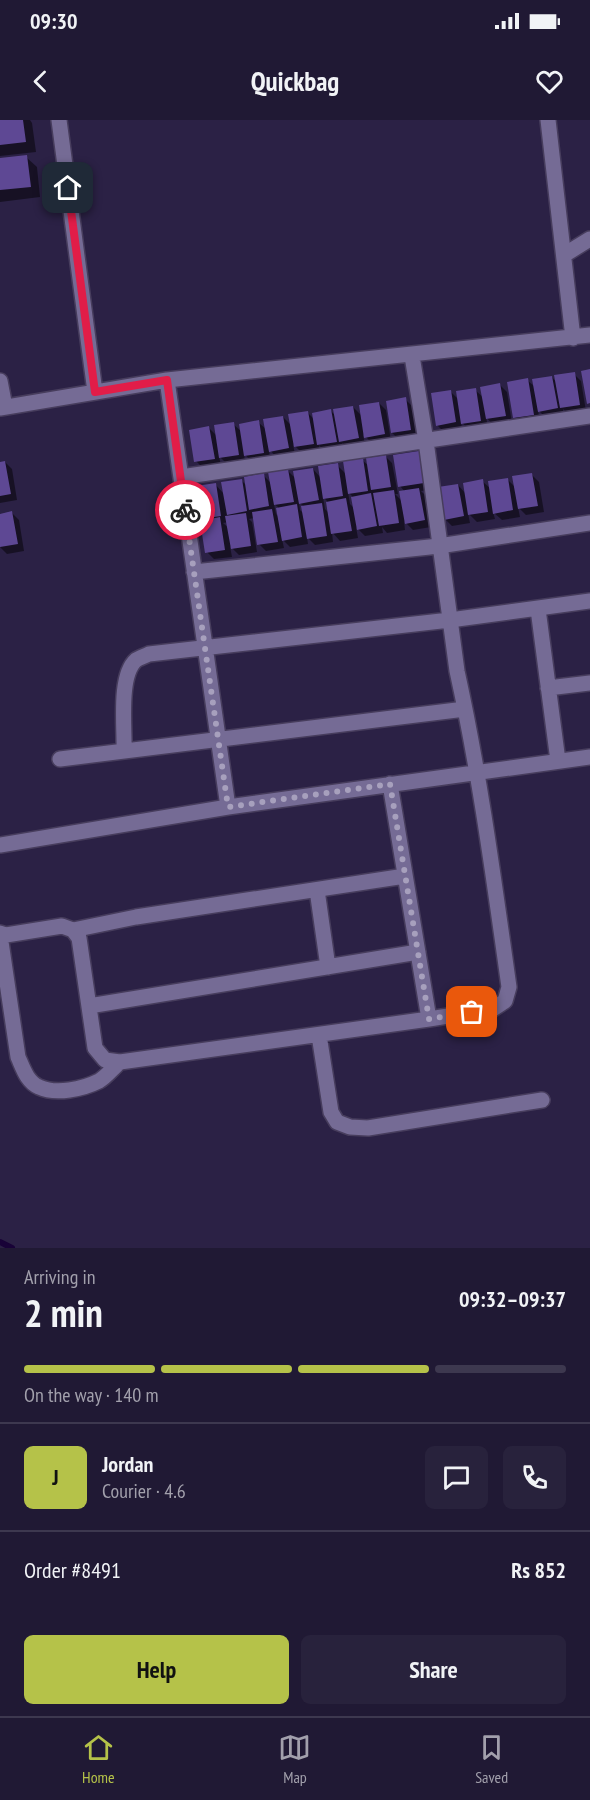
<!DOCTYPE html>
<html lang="en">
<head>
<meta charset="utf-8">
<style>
	body { margin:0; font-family:"PT Sans Narrow",sans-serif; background:#28223c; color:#f1f3f6; height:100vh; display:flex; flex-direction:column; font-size:22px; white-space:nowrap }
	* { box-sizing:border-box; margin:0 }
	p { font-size:20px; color:#a2a0ac }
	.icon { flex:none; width:33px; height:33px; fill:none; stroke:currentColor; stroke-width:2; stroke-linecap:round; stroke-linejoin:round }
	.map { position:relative; height:1128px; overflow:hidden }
	.drawer { display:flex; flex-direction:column; background:#201934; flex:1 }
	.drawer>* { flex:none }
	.pin { position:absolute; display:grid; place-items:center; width:51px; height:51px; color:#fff; margin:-26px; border-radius:12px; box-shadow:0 3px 9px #0006 }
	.courier { position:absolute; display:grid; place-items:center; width:60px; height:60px; margin:-30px; border:4px solid #e11d48; border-radius:50%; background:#fff; color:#222; box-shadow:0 2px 8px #0007 }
	.headline em { font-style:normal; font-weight:800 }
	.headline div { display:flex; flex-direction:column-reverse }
	.headline { display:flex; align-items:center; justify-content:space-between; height:102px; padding:0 24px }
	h1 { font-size:39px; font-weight:800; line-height:45px }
	.bar { display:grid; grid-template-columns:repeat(4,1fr); gap:9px 6px; align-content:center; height:72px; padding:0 24px }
	.bar i { height:8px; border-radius:4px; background:#3d384f }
	.bar .selected { background:#b5c249 }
	.bar p { grid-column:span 4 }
	.line { display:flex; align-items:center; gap:15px; padding:0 24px; border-top:2px solid #3d384f }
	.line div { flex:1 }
	.round { display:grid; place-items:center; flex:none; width:63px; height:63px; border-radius:9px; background:#28223c }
	.cta { display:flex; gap:12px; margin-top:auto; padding:12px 24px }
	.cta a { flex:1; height:69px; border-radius:9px; background:#b5c249; color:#111; font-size:24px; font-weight:800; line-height:69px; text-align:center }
	.cta a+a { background:#28223c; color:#f1f3f6 }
	.status { display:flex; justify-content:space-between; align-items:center; height:42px; padding:0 30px; background:#201934; direction:ltr }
	.status svg { height:16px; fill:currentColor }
	header { display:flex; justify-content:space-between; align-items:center; height:78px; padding:0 24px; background:#201934; font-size:27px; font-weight:800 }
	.tab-bar { display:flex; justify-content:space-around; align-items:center; height:84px; border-top:2px solid #3d384f; background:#201934; font-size:16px; color:#a2a0ac }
	.tab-bar a { display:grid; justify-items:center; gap:3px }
	.tab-bar .selected { color:#b5c249 }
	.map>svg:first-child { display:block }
</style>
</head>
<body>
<div class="status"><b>09:30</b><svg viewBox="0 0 49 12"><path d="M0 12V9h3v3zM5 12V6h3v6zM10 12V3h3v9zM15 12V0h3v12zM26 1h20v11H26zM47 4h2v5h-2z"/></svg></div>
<header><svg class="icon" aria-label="back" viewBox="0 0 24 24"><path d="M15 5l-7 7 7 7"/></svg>Quickbag<svg class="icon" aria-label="heart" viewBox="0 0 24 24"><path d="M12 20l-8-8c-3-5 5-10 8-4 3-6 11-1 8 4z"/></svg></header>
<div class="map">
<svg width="590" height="1128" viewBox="0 0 590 1128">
	<rect width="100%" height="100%" fill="#2b2145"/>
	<path fill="#0007" fill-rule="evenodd" d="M 0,0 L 30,0 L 32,3 L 36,32 L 0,36 Z
		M 26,37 L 37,47 L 40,77 L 0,82 L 0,40 Z
		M 574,254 L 581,261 L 586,291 L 568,294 L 563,289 L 564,295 L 546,298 L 538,290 L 540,302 L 522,305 L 515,298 L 527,260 L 535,267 L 552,257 L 557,263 Z
		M 500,265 L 507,272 L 512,303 L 494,306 L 486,297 L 488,307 L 470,310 L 461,302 L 462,309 L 444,312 L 437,305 L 450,271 L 459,280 L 475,270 L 484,278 Z
		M 405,279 L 412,286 L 417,317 L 400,320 L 392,313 Z
		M 379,283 L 386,290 L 391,321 L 373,324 L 363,314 L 365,325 L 347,328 L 342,323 L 343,329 L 325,332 L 319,325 L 320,330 L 302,333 L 293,324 L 295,335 L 277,338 L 269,329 L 270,340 L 253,342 L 244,334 L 245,341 L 227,344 L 219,336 L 221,346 L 203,348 L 196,341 L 209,308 L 217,316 L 233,304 L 242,312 L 258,302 L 267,310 L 283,297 L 292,306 L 308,293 L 314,299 L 331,291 L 336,296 L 353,287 L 363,297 Z
		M 418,333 L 425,340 L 430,370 L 421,371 L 426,376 L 431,407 L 413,410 L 404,401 L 405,410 L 387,413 L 382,407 L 383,413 L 365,416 L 356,407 L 358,418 L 340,421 L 332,412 L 333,422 L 315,425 L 307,417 L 308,424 L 290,427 L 282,419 L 284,428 L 266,431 L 259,424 L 254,398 L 249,399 L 252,402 L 257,432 L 239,435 L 230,426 L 232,437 L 214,439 L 207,432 L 206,401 L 203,398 L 215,364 L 224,374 L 241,360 L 247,366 L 263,355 L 271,363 L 288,351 L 296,359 L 313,349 L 321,358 L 337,345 L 346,354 L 362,340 L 369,346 L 385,336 L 392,343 L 398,374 L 395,374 L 402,381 L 405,372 L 400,366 ZM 348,372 L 352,376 L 355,389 L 350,384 ZM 323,377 L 327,381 L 329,393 L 325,389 ZM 299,382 L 303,386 L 304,394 L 300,390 ZM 274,384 L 278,387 L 280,398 L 276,394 ZM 229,402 L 230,409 L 223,403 Z
		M 5,342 L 12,349 L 17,380 L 0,383 L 0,343 Z
		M 532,355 L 539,362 L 544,392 L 526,395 L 518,387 L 520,397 L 502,400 L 493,392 L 495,399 L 477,402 L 468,393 L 470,403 L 452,406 L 445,399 L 458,365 L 466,374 L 482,361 L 491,369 L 507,359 L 516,368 Z
		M 12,393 L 19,400 L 24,431 L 7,434 L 0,427 L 0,395 Z"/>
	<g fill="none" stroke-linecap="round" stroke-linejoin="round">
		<path stroke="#180237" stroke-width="6" d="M 0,1122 L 12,1128"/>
	</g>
	<path fill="#5e4894" d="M 0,0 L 23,0 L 26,22 L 0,25 Z
		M 27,35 L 31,67 L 0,70 L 0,38 Z
		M 590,249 L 590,283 L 587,284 L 581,251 Z
		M 575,252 L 580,285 L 560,288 L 554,255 Z
		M 552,256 L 558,288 L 538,292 L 532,259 Z
		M 528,258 L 534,295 L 513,298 L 507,262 Z
		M 500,263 L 506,296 L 486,299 L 480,267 Z
		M 476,268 L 481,301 L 461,304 L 456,271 Z
		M 451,270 L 456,302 L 436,306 L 431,273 Z
		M 406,277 L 411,310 L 391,313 L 386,281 Z
		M 379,282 L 385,314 L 364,318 L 359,285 Z
		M 353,286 L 359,318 L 339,322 L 333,289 Z
		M 331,289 L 337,322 L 317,325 L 312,293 Z
		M 308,291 L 314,324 L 294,327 L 288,294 Z
		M 283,296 L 289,328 L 269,332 L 263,299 Z
		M 259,300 L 264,333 L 244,336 L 239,304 Z
		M 234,302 L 239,335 L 219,338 L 214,305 Z
		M 209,306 L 215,339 L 194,342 L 189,310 Z
		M 419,331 L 424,363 L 398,367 L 393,335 Z
		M 386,335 L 391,367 L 371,370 L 366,338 Z
		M 363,338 L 368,371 L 348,374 L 343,341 Z
		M 5,341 L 11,374 L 0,376 L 0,342 Z
		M 338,343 L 343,376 L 323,379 L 318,346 Z
		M 313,348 L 319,380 L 299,384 L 293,351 Z
		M 288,349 L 294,382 L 274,385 L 268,352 Z
		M 264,353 L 269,386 L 249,390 L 244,357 Z
		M 532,353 L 538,386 L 518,389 L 512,356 Z
		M 508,358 L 513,390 L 493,394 L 488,361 Z
		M 242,359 L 247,391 L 227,395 L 221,362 Z
		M 483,359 L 488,392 L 468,395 L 463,363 Z
		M 216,363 L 221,396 L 201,399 L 196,366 Z
		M 458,364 L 464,396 L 444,400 L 438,367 Z
		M 419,368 L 425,400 L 405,404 L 399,371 Z
		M 394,370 L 399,403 L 379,406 L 373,373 Z
		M 371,373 L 377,406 L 357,410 L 351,377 Z
		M 346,378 L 352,411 L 331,414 L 326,382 Z
		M 322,383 L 327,416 L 307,419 L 301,386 Z
		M 297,384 L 302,417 L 282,421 L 276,388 Z
		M 272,389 L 278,422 L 257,425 L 252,392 Z
		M 12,391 L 18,424 L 0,427 L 0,394 Z
		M 246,393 L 251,426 L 231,429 L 225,396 Z
		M 220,397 L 225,430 L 205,433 L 200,401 Z"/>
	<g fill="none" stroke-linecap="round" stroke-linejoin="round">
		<g stroke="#473d5d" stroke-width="18">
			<path id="minor" d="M 59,0 L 95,272
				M 548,0 L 573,218
				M 564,135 L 590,119
				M 167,260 L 228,687 L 590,637
				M 0,261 L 5,287
				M 0,288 L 167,260 L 590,215
				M 181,357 L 590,296
				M 194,452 L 439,426 L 590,403
				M 538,489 L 558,641
				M 548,568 L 590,563
				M 124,631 C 125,609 118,556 136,540 C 139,538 145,536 149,534 L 450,500 L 590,481
				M 60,639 L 465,589
				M 390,664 L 429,899
				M 0,725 L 228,687
				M 317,770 L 328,847
				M 73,810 L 136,797 L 405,756
				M 0,813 L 6,815 L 62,806 L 73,810 L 79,818 L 95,928 L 105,940 L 120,942 L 429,899 L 493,889 L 505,881 L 509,867 C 494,761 480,655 457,551 L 426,321 L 412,236
				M 0,815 L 18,937 C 23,948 27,962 39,967 C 56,975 83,969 99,961 C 106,957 113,948 120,942
				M 89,886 L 418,832
				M 319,915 L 331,992 L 337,1002 L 350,1007 L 368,1008 L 542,980"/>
		</g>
		<use href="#minor" stroke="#756b95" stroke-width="15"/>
	</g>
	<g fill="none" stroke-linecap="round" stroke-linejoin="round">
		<path stroke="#a7a0bd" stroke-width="6" stroke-dasharray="0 10.8" d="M 185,390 L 228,687 L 390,664 L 429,899 L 472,892"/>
		<path stroke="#e11d48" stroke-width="8" d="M 68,68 L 95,272 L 167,260 L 185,390"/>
	</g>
</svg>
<div class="pin" style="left:472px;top:892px;background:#ea580c"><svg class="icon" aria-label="bag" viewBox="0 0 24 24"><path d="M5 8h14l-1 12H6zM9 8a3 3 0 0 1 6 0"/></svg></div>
<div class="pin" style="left:68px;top:68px;background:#1f2937"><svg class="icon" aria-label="home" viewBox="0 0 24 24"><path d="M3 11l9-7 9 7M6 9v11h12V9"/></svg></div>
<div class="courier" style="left:185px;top:390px"><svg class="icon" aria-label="bike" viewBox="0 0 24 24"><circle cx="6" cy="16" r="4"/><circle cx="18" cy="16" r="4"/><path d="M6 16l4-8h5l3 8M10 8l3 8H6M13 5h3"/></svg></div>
</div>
<section class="drawer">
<div class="headline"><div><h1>2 min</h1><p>Arriving in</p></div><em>09:32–09:37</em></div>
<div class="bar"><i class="selected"></i><i class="selected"></i><i class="selected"></i><i></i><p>On the way · 140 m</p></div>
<div class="line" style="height:108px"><b class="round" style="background:#b5c249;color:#111">J</b><div><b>Jordan</b><p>Courier · 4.6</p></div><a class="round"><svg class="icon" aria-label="chat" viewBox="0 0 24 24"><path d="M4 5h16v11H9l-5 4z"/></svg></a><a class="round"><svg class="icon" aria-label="phone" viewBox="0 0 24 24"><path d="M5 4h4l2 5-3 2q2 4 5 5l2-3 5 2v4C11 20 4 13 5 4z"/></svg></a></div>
<div class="line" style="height:78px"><div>Order #8491</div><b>Rs 852</b></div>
<div class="cta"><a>Help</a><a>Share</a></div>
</section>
<nav class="tab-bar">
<a class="selected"><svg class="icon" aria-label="home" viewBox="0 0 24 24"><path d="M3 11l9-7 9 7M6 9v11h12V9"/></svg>Home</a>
<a><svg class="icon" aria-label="map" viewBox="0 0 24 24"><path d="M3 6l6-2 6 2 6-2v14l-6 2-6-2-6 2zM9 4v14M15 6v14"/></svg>Map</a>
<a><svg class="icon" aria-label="saved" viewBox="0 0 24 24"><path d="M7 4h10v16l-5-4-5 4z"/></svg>Saved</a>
</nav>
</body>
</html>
